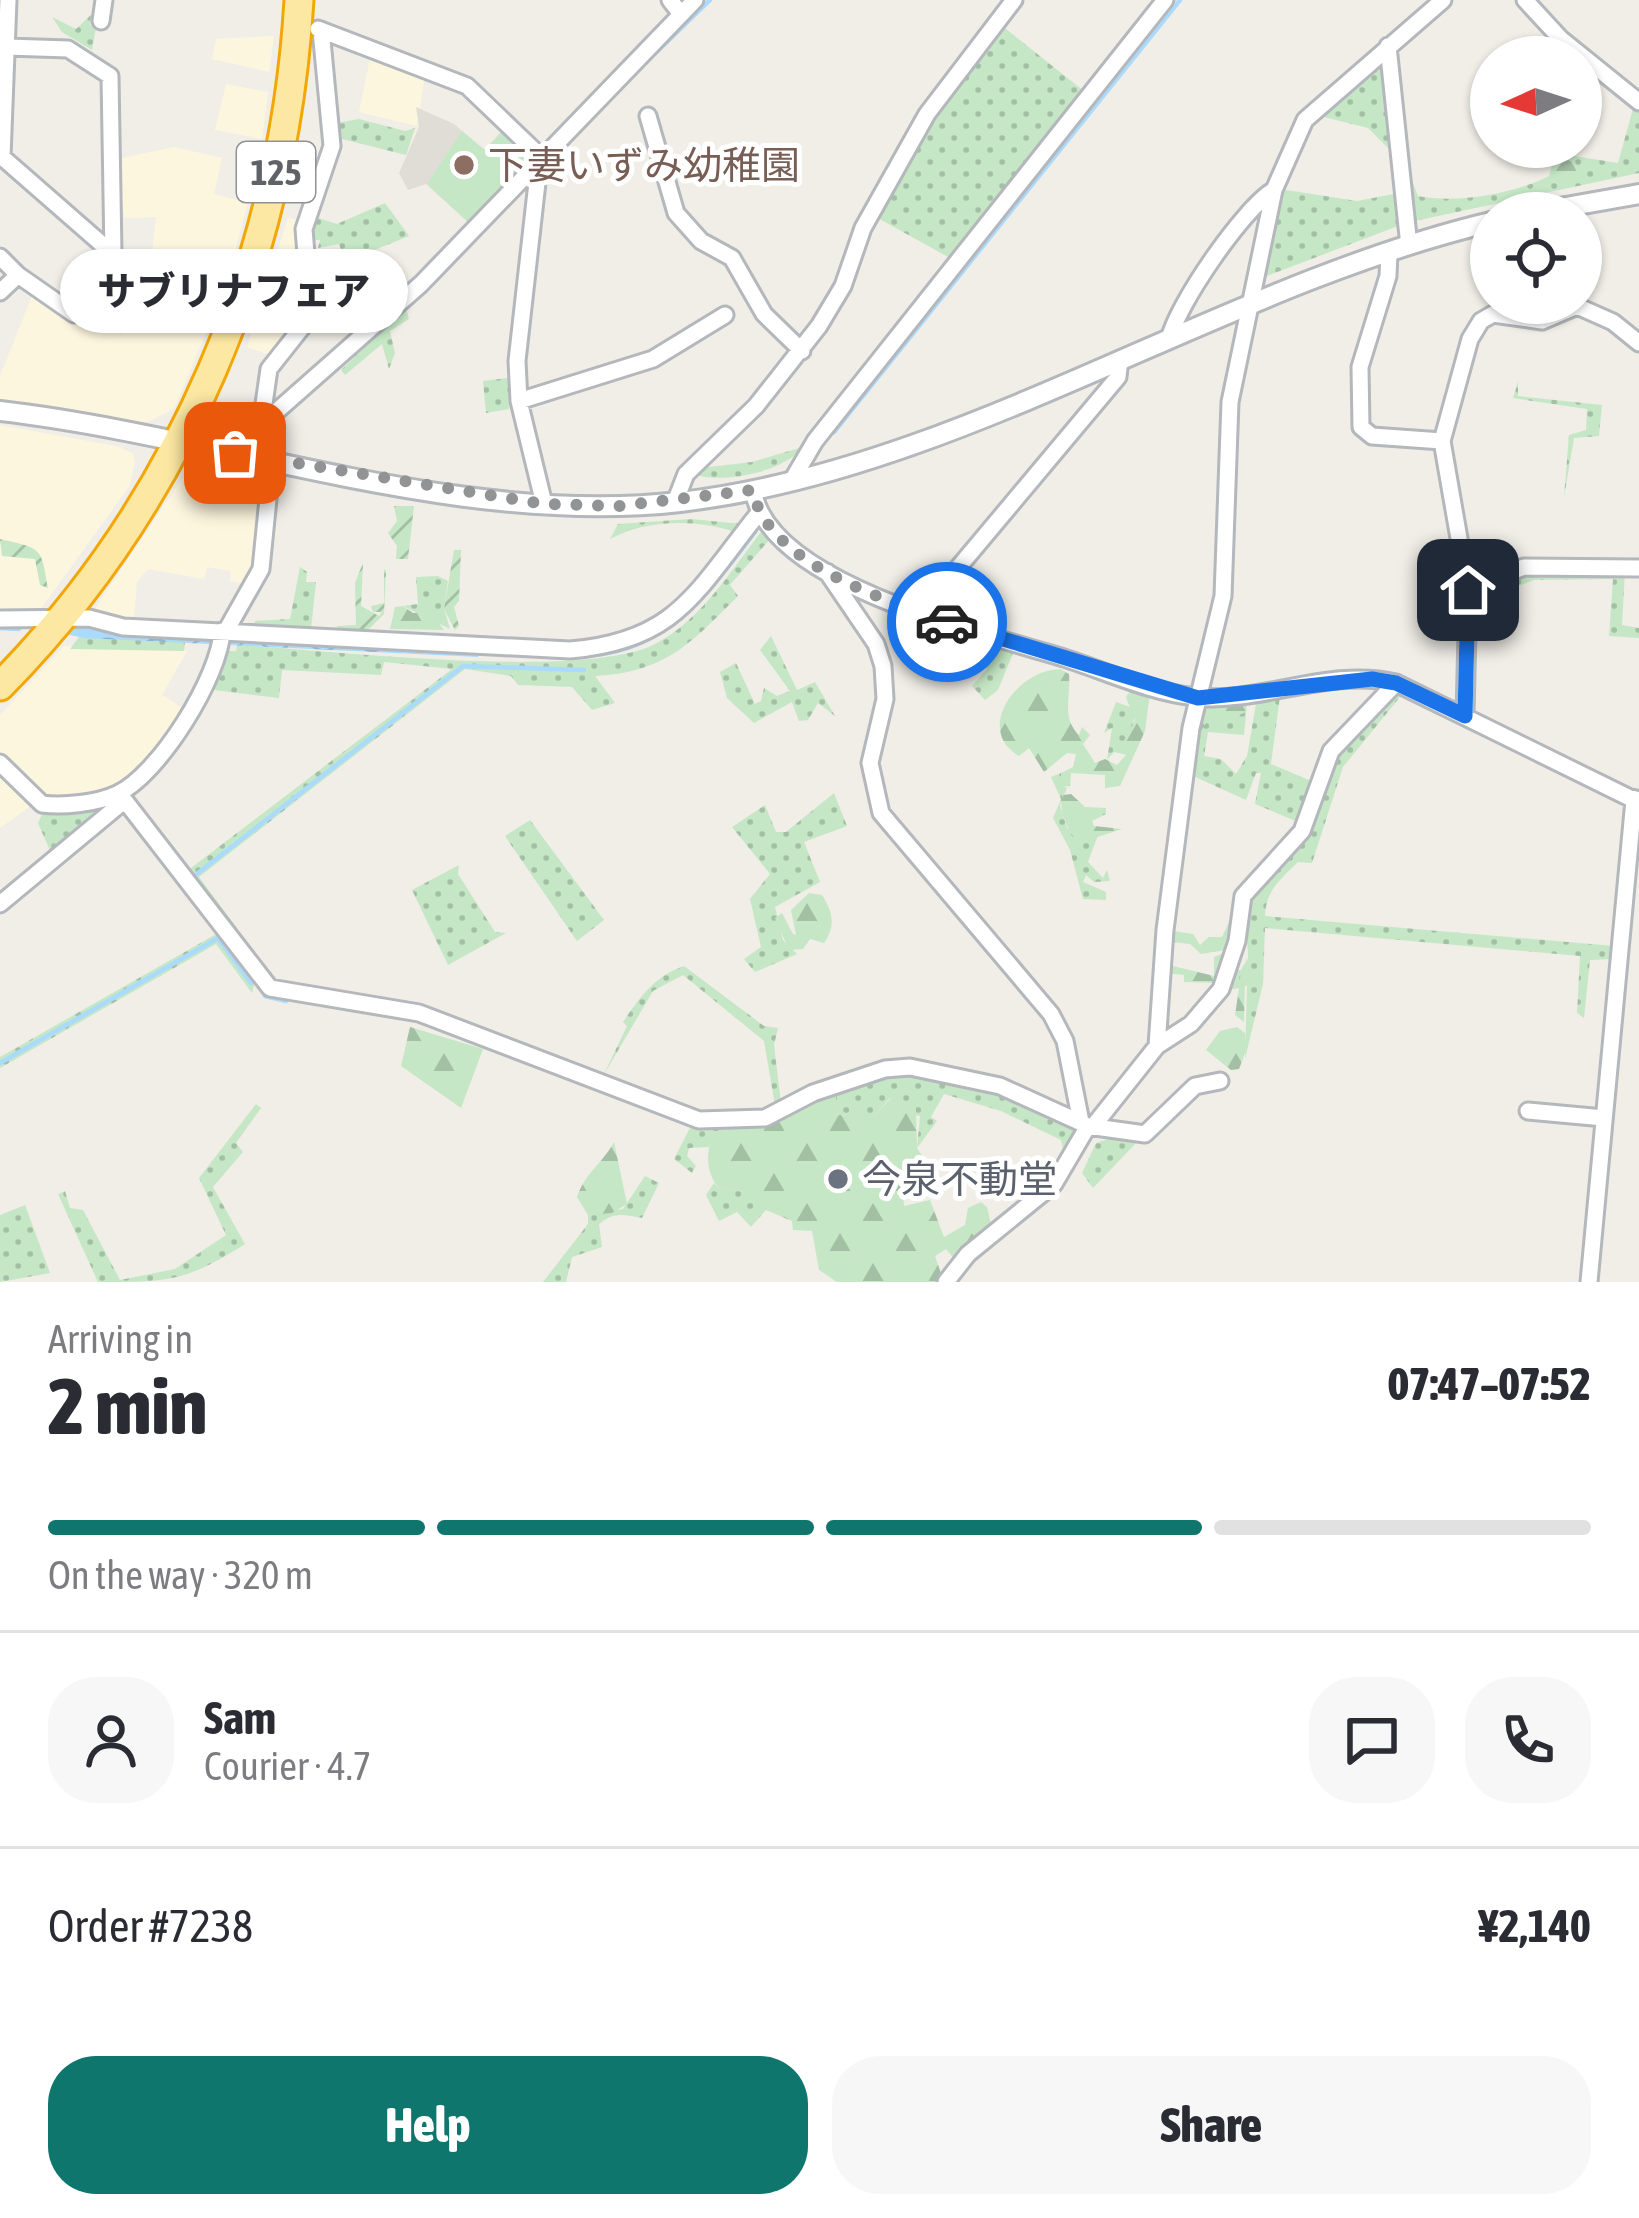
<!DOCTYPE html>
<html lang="en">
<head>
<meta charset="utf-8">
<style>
	body { margin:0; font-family:"Asap Condensed","Noto Sans JP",sans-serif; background:#f7f7f7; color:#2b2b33; height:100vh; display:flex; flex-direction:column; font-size:45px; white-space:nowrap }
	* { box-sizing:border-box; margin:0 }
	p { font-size:39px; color:#7c7c81 }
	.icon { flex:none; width:66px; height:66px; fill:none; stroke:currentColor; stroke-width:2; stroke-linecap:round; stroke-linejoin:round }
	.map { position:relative; height:1282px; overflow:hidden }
	.panel { display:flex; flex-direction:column; background:#fff; flex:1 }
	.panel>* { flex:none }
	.needle { width:78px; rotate:267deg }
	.buttons { position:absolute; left:1470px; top:36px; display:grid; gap:24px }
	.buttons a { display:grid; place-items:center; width:132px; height:132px; border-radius:50%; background:#fff; box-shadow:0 3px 9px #0004; font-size:60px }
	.pin { position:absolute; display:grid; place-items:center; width:102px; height:102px; color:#fff; margin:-51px; border-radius:24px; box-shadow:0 6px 18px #0006 }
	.courier { position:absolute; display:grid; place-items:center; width:120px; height:120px; margin:-60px; border:9px solid #1a73e8; border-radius:50%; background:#fff; color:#222; box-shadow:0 3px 15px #0007 }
	.bubble { position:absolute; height:84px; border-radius:42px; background:#fff; box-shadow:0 3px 9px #0004; font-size:39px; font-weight:800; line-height:84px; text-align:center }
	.overview em { font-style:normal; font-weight:800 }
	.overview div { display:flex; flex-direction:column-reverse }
	.overview { display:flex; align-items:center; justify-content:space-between; height:204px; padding:0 48px }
	h1 { font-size:78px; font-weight:800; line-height:90px }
	.bar { display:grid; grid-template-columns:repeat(4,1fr); gap:18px 12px; align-content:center; height:144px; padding:0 48px }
	.bar i { height:15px; border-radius:9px; background:#e1e1e2 }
	.bar .on { background:#0f766e }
	.bar p { grid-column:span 4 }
	.line { display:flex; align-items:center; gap:30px; padding:0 48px; border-top:3px solid #e1e1e2 }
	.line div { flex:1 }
	.round { display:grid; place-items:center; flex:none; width:126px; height:126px; border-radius:48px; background:#f7f7f7 }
	.cta { display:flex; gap:24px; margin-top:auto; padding:24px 48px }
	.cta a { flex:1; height:138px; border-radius:48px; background:#0f766e; color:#fff; font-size:48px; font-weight:800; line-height:138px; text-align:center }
	.cta a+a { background:#f7f7f7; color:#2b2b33 }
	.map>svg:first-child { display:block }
</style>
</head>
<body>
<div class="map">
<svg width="1639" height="1282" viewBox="0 0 1639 1282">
	<defs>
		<pattern id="grass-dots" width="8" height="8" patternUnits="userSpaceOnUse" patternTransform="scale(3)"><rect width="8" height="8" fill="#c5e7c5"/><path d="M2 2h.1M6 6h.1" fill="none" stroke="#a3bfa4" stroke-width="1.8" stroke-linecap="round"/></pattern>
		<pattern id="forest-firs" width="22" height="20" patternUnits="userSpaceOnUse" patternTransform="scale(3)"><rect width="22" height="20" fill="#c5e7c5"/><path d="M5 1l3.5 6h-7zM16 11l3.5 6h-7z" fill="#a3bfa4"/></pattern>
		<pattern id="garden-furrows" width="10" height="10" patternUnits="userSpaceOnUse" patternTransform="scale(3)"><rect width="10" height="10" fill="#c5e7c5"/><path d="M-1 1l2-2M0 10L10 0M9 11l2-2" fill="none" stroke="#a3bfa4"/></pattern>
		<pattern id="water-waves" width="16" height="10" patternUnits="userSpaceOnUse" patternTransform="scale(3)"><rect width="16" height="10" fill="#aadafd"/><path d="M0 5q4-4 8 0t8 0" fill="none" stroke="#8eb4d1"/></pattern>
	</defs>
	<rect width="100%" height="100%" fill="#f0eee7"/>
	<path fill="#fdf6df" d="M 274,36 L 269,72 L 212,59 L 216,39 Z
		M 372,49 L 426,69 L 417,126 L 359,112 Z
		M 226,84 L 268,92 L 262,139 L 215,130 Z
		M 174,147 L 222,158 L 214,194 L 248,203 L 229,273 L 151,262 L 156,217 L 124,218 L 117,159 Z
		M 288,218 L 306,221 L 312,309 L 275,357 L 247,347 Z
		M 163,269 L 166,298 L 215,311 L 174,409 L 145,423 L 0,401 L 0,376 L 32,296 L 72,320 L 79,323 L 84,312 L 121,335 L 133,271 Z
		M 0,425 L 116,446 L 132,453 L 135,461 L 130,485 L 35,617 L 0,619 Z
		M 219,463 L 272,472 L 252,585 L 230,581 L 230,571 L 207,567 L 204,579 L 148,569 L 137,582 L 133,628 L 89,618 L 183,477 L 200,465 Z
		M 64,646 L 187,651 L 162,695 L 190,713 L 119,793 L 42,804 L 0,763 L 0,715 Z
		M 0,766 L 32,805 L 0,828 Z"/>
	<path fill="#e0ddd6" d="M 416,107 L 454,124 L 484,150 L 506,127 L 528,160 L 469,223 L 426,184 L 408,190 L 399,173 L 419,127 Z"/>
	<path fill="url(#grass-dots)" d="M 91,15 L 90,25 L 96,27 L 92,50 L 62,32 L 52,17 L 76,29 Z
		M 1001,25 L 1085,92 L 950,258 L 874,216 L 932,112 Z
		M 1381,57 L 1392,80 L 1391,151 L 1368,128 L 1316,115 Z
		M 1401,76 L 1405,162 L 1418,196 C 1456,204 1514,194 1549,176 L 1555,153 L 1618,163 L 1634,105 L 1639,109 L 1639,173 L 1410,222 L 1399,153 Z
		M 359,119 L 405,131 L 415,128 L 406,155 L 338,138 L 337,123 Z
		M 1280,189 L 1357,201 L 1399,193 L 1398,226 L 1259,279 Z
		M 323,192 L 318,218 L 337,224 L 385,203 L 409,236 L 345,262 L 339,244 L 318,248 L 320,240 L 307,240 Z
		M 406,308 L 409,319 L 390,331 L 395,353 L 389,369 L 382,344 L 345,375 L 341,370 Z
		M 508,378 L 509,409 L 486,413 L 483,381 Z
		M 1518,381 L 1518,396 L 1602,405 L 1599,436 L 1574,438 L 1564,497 L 1569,435 L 1586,430 L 1587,409 L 1513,398 Z
		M 803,447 C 786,471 722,485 694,474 L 700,468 L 752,462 Z
		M 691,519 L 742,524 L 736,532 C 694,519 648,519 610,539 L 618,524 Z
		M 761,532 L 771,538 L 730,585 L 738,596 C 690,644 666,672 595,676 L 615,703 L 592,710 L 572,687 L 518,685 L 511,676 L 465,669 L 199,877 L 237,928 L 230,933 L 187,876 L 191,868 L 452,669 L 384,662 L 381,675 L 282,670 L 279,698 L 214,690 L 229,651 L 236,651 L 237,645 C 329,650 583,681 655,644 C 701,620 730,572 761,532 Z
		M 300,567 L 307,572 L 306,582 L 316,582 L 311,629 L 254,627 L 255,621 L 290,619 Z
		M 1625,571 L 1622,625 L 1639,628 L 1639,638 L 1609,636 L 1613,579 L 1534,580 L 1473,603 L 1473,592 L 1515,574 Z
		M 438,576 L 448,581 L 444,609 L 450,629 L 403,606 L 418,604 L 416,577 Z
		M 771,636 L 797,690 L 815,682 L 835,716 L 818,703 L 808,720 L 799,721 L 792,702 L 754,723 L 727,698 L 720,672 L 736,663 L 755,704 L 761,701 L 764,688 L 777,696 L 790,691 L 760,650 Z
		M 79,637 L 185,642 L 184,651 L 70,649 Z
		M 998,647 L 1013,653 L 998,690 L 985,700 L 972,686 L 987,669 L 971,653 Z
		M 1396,689 L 1623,803 L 1400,697 L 1343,767 L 1312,863 L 1298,862 C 1280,880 1266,890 1265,916 L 1614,946 L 1612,959 L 1590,960 L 1584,1018 L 1577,1013 L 1580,956 L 1265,928 L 1263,984 L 1245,1059 L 1247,986 L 1229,984 L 1232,970 L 1241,970 L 1248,958 L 1246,903 L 1297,844 L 1337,750 Z
		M 1280,696 L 1271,764 L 1316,783 L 1303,824 L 1255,804 L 1261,773 L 1256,773 L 1246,800 L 1191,775 L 1202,705 L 1247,703 L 1244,735 L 1208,732 L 1204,756 L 1221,759 L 1236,774 L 1247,756 L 1256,704 Z
		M 1116,702 L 1136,709 L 1127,755 L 1114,752 L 1107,760 L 1112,728 L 1104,733 Z
		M 1061,773 L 1061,786 L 1067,788 L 1060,805 L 1067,828 L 1083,839 L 1098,835 L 1088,862 L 1103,878 L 1107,870 L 1110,881 L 1094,882 L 1086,875 L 1083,882 L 1106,892 L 1106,900 L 1083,899 L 1070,850 L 1053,818 L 1061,799 L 1051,777 Z
		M 834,793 L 847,826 L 804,842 L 820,882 L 775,907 L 783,940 L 797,954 L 755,972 L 744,959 L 761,947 L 750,899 L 770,874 L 732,827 L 765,805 L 776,832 L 786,832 Z
		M 114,801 L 52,855 L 38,823 L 44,810 Z
		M 530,820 L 604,920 L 577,941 L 505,836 Z
		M 459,865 L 458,874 L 495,932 L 506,933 L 448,965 L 412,890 Z
		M 218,933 L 255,981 L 252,993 L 216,944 L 0,1068 L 0,1057 Z
		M 684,966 L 764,1026 L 778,1028 L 774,1045 L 781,1103 L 775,1105 L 764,1041 L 683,975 L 653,991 L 603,1076 L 627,1026 L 623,1022 C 640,997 655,976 684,966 Z
		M 895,1071 L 995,1086 L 1082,1128 L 1065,1160 L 1061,1140 L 1001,1111 L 944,1094 L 931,1117 L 937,1121 L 917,1148 L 920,1116 L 901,1112 L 890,1098 L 874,1116 L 858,1108 L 845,1116 L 836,1114 L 831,1093 Z
		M 256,1104 L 261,1108 L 236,1143 L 243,1152 L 213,1187 L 245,1244 C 185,1282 169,1282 98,1282 L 58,1194 L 65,1191 L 70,1208 L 83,1210 L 120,1280 L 175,1269 L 226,1235 L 199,1178 Z
		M 692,1124 L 716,1124 L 709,1147 L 689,1148 L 687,1156 L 696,1166 L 692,1173 L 674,1159 Z
		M 1120,1135 L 1138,1141 L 1093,1188 L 1082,1173 L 1096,1143 Z
		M 645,1176 L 659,1183 L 642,1218 C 625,1215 614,1211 599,1224 L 602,1247 L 572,1257 L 566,1282 L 543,1282 L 588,1224 L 588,1215 L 623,1209 Z
		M 714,1183 L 719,1189 C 753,1187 768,1207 792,1221 L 766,1210 L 751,1227 L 737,1212 L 719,1221 L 706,1195 Z
		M 25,1205 L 50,1273 L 0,1282 L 0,1215 Z"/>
	<path fill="url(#forest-firs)" d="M 1565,158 L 1587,171 L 1564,184 L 1553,175 Z
		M 403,606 L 413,613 L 431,612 L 444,630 L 390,629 L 395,607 Z
		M 1060,669 L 1069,674 C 1071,697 1061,717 1079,735 L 1082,727 L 1090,735 L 1083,744 L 1095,763 L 1105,759 L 1117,765 L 1126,755 L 1124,743 C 1139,709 1137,729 1126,697 L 1132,688 L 1150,693 L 1145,731 L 1120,786 L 1105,788 L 1105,775 L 1071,773 L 1070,786 L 1061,787 L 1061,773 L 1073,767 L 1076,754 L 1067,753 L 1044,772 L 1029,748 L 1019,756 C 975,731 1014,671 1060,669 Z
		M 1241,703 L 1246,712 L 1224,722 L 1212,714 L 1195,740 L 1195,721 L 1209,706 Z
		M 1071,794 L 1085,807 L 1106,808 L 1106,814 L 1092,821 L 1094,826 L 1122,829 L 1079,843 C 1069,834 1057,809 1063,795 Z
		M 809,893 L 822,895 C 833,912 836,926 824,943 L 810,939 L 803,949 L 789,950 L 775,918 L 782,913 L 793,934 L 796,935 L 791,910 Z
		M 1229,922 L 1234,923 L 1226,950 L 1201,954 L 1190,944 L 1172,942 L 1169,965 L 1214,976 L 1214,957 L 1224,953 L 1218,983 L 1184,982 L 1184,975 L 1165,973 L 1167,930 L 1193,934 L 1200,945 L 1209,937 L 1222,937 Z
		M 1243,965 L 1252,968 L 1245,982 L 1244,1022 L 1235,1015 L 1239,988 L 1229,990 L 1229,984 L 1239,982 Z
		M 410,1027 L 483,1049 L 461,1108 L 401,1066 Z
		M 1237,1027 L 1245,1033 L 1247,1048 L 1239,1069 L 1231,1070 L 1206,1050 L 1220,1031 Z
		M 823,1085 L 836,1096 L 836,1114 L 845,1116 L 859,1107 L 874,1116 L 891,1098 L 901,1112 L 916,1108 L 917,1148 L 934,1173 L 931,1182 L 903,1194 L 904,1206 L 930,1200 L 944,1237 L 965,1225 L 968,1208 L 981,1202 L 987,1207 L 994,1237 L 956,1261 L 946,1249 L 935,1256 L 944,1282 L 837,1282 L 819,1270 L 812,1231 L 793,1230 L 792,1221 C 767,1208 753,1187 719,1189 C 701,1165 709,1146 717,1119 L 739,1109 L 762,1114 L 796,1090 Z
		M 614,1142 L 627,1204 L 612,1213 L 588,1215 L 577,1197 C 585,1173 602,1164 614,1142 Z"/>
	<path fill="#c5e7c5" d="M 506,127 L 528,160 L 469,223 L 427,184 L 462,131 L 485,150 Z"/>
	<path fill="url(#garden-furrows)" d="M 394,506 L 414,506 L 408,559 L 396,559 L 397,546 L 388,533 L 397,521 Z
		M 0,539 C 43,549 41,547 48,588 L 40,585 L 35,559 L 2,556 Z
		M 454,550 L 461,550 L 459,601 L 454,607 L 459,626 L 455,630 L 444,609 Z
		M 363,563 L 361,606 L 379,616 L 382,612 L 373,612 L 371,606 L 384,603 L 384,569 L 386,571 L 384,614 L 365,633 L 337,631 L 337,626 L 356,625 L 355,583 Z"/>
	<path fill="url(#water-waves)" d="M 19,624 L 480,649 L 478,657 L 84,638 Z"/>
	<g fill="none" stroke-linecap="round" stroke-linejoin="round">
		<path stroke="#aadafd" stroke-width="4.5" d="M 631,77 L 710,0
			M 274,423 L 387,324
			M 834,432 L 1180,0
			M 0,628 L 19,629
			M 574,656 C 664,657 705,597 755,532
			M 193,877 L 463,666 L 584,670
			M 265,996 L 286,1001
			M 0,1063 L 218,938 L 251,983"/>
		<g stroke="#b4b7bb" stroke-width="21">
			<path id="minor" d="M 8,0 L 2,157 L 113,254 L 74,314 L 18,275
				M 670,0 L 681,14
				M 1525,0 L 1561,39 L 1639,102
				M 101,21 L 104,0
				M 318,29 L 467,86 L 540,156
				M 1388,46 L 1409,246
				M 7,47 L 68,49 L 110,76 L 113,254
				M 648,116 L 676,213 L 701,241 L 732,258 L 764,314 L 802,351
				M 540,156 L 517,361 L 519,401 L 544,504
				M 1389,252 L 1388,276 L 1360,367 L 1361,427 L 1372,436 L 1442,441
				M 0,257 L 18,275 L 0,292
				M 1169,340 C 1176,306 1244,207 1274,190
				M 519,401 L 653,359 L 725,315
				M 261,425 L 269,369 L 311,316 L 304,229 L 332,146 L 321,30
				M 260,457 L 261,425 L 421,284 L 695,0
				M 791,482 L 815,441 L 1165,0
				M 753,490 C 768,585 984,633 1064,658 C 1105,671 1152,693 1196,697 C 1260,704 1329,667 1396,683 L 1634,800 L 1589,1282
				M 675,502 L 686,474 L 756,406 L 819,326 L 843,286 L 863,228 L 927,114 L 1014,0
				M 827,572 L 876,644 L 883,666 L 885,699 L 870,763 L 881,813 L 1051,1014 L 1065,1041 L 1081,1122
				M 1468,590 L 1524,567 L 1639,568
				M 921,612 L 1118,377 L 1120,359
				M 0,619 L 89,618 L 123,627 L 570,650 C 677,641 696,591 758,514
				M 226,631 L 261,569 L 272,459
				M 1465,716 L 1468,590 L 1442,441 L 1470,339 L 1481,321 L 1493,314 L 1542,321 L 1577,306 L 1613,322 L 1639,343
				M 0,763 L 42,804 C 63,807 98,803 117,794 C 159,775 220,676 222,631
				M 119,793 L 270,988 L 419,1013 L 699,1120 L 765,1118 L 813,1093 L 885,1069 L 910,1067 L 1000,1086 L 1088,1126 L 1145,1134 L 1195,1086 L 1220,1081
				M 0,904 L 124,801
				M 1157,1046 L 1165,930 L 1191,728 L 1223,596 L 1230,402 L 1274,190 L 1305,120 L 1443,0
				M 1528,1111 L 1604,1118
				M 1095,1124 L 1157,1046 L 1191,1024 L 1221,989 L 1237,941 L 1243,896 L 1302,831 L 1331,751 L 1396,683
				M 946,1282 L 968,1254 L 1054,1184 L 1088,1126"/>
		</g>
		<g stroke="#b4b7bb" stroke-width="24">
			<path id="tertiary" d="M 1532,213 L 1639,194
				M 0,411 C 223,437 455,527 680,502 C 960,470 1218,287 1491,222
				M 1634,800 L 1639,802"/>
		</g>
		<g stroke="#f3a705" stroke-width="33">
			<path id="trunk" d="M 0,686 C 182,502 284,257 299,0"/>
		</g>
		<use href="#minor" stroke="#fff" stroke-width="15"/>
		<use href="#tertiary" stroke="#fff" stroke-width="18"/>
		<use href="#trunk" stroke="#fce8a2" stroke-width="27"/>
	</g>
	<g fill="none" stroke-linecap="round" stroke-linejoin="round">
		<path stroke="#929394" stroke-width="12" stroke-dasharray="0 21.6" d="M 235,453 L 544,504 L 619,506 L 753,490 C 765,562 886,600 947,622"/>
		<path stroke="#1a73e8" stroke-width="15" d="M 947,622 L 1198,698 L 1372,679 L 1396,683 L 1465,716 L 1468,590"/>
	</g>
	<circle fill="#8d6e63" stroke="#fff" stroke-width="4.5" cx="464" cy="165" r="12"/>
	<circle fill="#6b7280" stroke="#fff" stroke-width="4.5" cx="838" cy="1179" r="12"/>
	<g text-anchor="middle" stroke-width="10" stroke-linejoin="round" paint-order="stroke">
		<rect fill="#fff" stroke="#8f9195" stroke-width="3" x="237" y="142" width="78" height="60" rx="9"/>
		<g font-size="36" font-weight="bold" fill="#5f6267">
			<text x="276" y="185">125</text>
		</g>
		<g font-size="39" fill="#785e54" stroke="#fff" text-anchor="start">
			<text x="488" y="179">下妻いずみ幼稚園</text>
		</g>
		<g font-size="39" fill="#5b616d" stroke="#fff" text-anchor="start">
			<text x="862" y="1193">今泉不動堂</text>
		</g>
	</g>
</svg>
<div class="buttons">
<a><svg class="needle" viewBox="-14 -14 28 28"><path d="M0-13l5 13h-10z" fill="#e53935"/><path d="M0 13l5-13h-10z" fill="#7c7c81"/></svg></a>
<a><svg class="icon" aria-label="locate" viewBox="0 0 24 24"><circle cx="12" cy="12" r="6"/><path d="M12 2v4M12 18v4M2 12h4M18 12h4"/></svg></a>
</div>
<div class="pin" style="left:235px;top:453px;background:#ea580c"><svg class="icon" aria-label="bag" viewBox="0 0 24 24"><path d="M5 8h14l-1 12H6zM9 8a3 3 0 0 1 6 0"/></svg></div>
<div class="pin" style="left:1468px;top:590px;background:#1f2937"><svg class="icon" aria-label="home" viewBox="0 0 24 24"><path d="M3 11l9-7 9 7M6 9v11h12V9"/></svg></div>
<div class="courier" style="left:947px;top:622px"><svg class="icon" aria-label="car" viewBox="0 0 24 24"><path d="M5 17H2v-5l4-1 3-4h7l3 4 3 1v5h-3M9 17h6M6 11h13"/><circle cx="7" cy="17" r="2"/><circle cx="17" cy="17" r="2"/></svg></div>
<div class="bubble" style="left:60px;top:249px;width:348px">サブリナフェア</div>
</div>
<section class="panel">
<div class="overview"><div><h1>2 min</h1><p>Arriving in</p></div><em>07:47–07:52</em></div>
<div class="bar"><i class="on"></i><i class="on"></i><i class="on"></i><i></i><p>On the way · 320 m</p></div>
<div class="line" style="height:216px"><a class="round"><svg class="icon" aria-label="person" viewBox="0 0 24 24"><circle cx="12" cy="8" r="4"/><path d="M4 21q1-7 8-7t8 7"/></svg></a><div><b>Sam</b><p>Courier · 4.7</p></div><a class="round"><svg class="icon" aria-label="chat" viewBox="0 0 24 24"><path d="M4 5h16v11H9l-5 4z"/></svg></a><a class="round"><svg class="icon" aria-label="phone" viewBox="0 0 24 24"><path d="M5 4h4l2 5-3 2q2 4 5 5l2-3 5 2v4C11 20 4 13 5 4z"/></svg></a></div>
<div class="line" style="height:156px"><div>Order #7238</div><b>¥2,140</b></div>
<div class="cta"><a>Help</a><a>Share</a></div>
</section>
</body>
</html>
